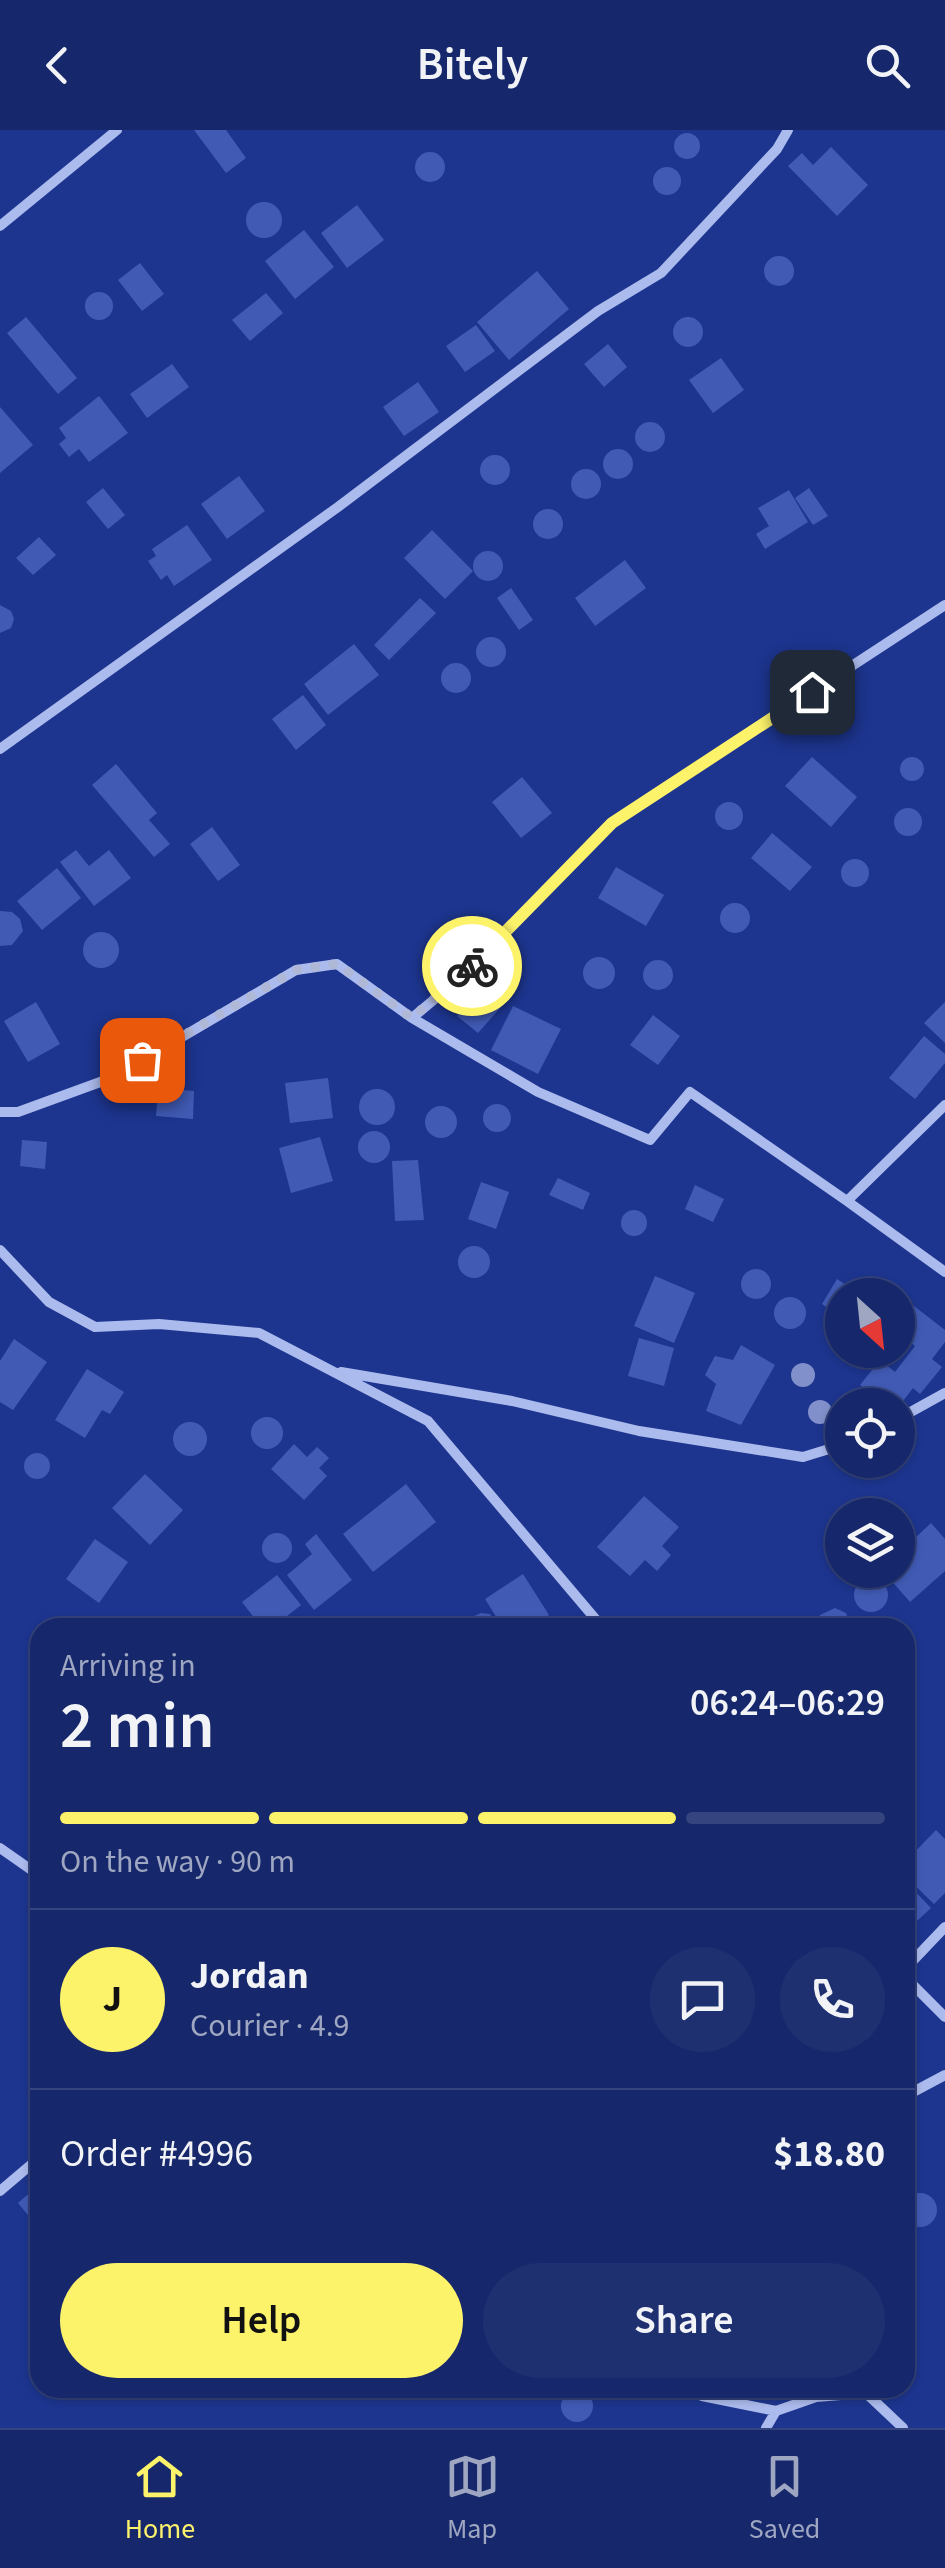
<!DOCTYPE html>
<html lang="en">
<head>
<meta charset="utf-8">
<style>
	body { margin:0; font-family:"Source Sans 3",sans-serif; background:#1f3071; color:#f1f3f6; height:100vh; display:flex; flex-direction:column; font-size:38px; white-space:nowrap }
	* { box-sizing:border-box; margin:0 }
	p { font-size:32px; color:#9ea6c1 }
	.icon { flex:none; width:55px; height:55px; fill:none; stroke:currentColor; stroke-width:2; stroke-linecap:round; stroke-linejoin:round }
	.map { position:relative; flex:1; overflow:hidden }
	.drawer { position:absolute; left:30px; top:1488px; width:885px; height:780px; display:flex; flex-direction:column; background:#16286b; border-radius:30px; box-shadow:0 2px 8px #0004,0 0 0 2px #35447e }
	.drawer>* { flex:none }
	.needle { width:65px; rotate:153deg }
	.fabs { position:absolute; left:825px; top:1148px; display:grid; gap:20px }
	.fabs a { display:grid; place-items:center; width:90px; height:90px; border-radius:50%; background:#16286b; box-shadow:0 2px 8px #0004,0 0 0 2px #35447e; font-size:50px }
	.pin { position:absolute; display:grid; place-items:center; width:85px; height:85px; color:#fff; margin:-42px; border-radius:20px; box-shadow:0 5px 15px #0006 }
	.courier { position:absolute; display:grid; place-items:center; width:100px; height:100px; margin:-50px; border:8px solid #fdf36b; border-radius:50%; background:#fff; color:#222; box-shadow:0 2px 12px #0007 }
	.summary em { font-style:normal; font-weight:600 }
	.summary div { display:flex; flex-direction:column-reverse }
	.summary { display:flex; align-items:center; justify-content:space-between; height:170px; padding:0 30px }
	h1 { font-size:65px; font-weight:600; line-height:75px }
	.bar { display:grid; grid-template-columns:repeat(4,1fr); gap:15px 10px; align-content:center; height:120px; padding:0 30px }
	.bar i { height:12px; border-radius:8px; background:#35447e }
	.bar .active { background:#fdf36b }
	.bar p { grid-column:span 4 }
	.line { display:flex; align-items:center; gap:25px; padding:0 30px; border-top:2px solid #35447e }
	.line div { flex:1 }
	.round { display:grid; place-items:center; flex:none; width:105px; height:105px; border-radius:52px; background:#1f3071 }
	.button { display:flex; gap:20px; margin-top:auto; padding:20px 30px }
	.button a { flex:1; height:115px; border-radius:60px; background:#fdf36b; color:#111; font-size:40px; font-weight:600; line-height:115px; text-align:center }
	.button a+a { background:#1f3071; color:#f1f3f6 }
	header { display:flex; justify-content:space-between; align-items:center; height:130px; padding:0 30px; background:#16286b; font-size:45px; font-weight:600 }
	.dock { display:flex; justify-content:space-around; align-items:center; height:140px; border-top:2px solid #35447e; background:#16286b; font-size:28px; color:#9ea6c1 }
	.dock a { display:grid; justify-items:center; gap:5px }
	.dock .active { color:#fdf36b }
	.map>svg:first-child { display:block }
</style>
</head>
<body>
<header><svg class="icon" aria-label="back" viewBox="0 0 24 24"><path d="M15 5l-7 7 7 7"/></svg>Bitely<svg class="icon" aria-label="search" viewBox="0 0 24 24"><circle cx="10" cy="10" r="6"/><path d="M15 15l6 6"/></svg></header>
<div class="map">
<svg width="945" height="2298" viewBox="0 0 945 2298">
	<rect width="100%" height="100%" fill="#1d358f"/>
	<path fill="#415bb5" d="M 194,0 L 226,0 L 246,28 L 226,43 Z
		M674 16a13 13 0 1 1 26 0a13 13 0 1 1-26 0Z
		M 831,17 L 868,55 L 837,86 L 788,36 L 802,23 L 813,35 Z
		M415 37a15 15 0 1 1 30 0a15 15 0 1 1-30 0Z
		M653 51a14 14 0 1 1 28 0a14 14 0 1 1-28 0Z
		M246 90a18 18 0 1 1 36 0a18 18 0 1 1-36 0Z
		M 357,75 L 384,110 L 347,138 L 321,103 Z
		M 304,100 L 334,137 L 295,169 L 265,131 Z
		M764 141a15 15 0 1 1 30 0a15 15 0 1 1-30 0Z
		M 140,133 L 164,164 L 142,181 L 118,150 Z
		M 537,141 L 569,179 L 509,230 L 477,192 Z
		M85 176a14 14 0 1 1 28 0a14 14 0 1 1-28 0Z
		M 266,163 L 283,183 L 250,211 L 232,190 Z
		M673 202a15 15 0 1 1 30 0a15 15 0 1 1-30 0Z
		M 26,187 L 77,248 L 58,264 L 7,203 Z
		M 476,195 L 495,221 L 465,242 L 446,216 Z
		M 608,214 L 627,237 L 604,257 L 584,234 Z
		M 721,228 L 744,260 L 713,283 L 689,250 Z
		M 172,234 L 189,257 L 147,288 L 130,264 Z
		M 418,252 L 439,282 L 404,306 L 383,277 Z
		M 99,266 L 128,303 L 89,332 L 79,319 L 69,327 L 59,314 L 66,308 L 59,298 Z
		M 0,277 L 33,315 L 0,343 Z
		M635 307a15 15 0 1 1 30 0a15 15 0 1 1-30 0Z
		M603 334a15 15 0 1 1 30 0a15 15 0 1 1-30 0Z
		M480 340a15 15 0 1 1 30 0a15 15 0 1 1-30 0Z
		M571 354a15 15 0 1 1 30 0a15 15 0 1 1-30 0Z
		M 239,346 L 265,381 L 227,409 L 201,374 Z
		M 103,358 L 125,385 L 108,399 L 86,372 Z
		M 809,358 L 828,386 L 813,395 L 795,368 Z
		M 789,360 L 808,392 L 765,419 L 756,404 L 769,396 L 758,378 Z
		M533 394a15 15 0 1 1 30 0a15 15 0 1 1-30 0Z
		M 187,395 L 212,430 L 174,456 L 167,445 L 161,450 L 148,431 L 156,426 L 152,419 Z
		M 432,400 L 473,441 L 445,469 L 404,428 Z
		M 39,407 L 56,425 L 33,445 L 16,428 Z
		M473 436a15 15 0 1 1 30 0a15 15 0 1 1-30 0Z
		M 625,430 L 646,458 L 595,496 L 575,468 Z
		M 511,458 L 533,490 L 519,500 L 497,468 Z
		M 420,468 L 436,483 L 389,530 L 374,515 Z
		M 0,475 L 11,481 L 14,489 L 11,498 L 0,503 Z
		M476 522a15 15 0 1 1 30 0a15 15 0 1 1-30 0Z
		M 354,514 L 379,545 L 328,585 L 304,554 Z
		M441 548a15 15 0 1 1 30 0a15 15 0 1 1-30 0Z
		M 303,565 L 326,595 L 296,620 L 272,589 Z
		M900 639a12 12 0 1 1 24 0a12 12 0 1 1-24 0Z
		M 812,627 L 857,667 L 831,697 L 785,656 Z
		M 116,634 L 157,683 L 149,690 L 170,714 L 154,727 L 92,655 Z
		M 522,647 L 552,683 L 521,708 L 492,672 Z
		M715 686a14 14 0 1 1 28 0a14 14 0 1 1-28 0Z
		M894 692a14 14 0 1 1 28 0a14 14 0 1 1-28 0Z
		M 212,697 L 240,735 L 218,751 L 190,714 Z
		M 772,703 L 812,737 L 790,761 L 751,728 Z
		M 76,720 L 89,736 L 109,720 L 131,748 L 94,776 L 60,732 Z
		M841 743a14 14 0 1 1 28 0a14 14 0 1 1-28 0Z
		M 616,737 L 664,765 L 646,796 L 598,768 Z
		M 57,738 L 81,768 L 42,800 L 17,771 Z
		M720 788a15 15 0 1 1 30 0a15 15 0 1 1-30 0Z
		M 0,781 L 12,782 L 20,789 L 23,801 L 12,815 L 0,816 Z
		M83 820a18 18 0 1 1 36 0a18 18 0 1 1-36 0Z
		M583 843a16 16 0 1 1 32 0a16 16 0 1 1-32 0Z
		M643 845a15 15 0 1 1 30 0a15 15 0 1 1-30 0Z
		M 488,850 L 509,868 L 478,903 L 457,886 Z
		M 36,872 L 60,914 L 28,932 L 4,891 Z
		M 945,872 L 945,913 L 924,893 Z
		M 513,876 L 561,899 L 538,944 L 491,920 Z
		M 653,885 L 680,906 L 658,935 L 630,915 Z
		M 924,906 L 945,924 L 945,933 L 915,969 L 889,948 Z
		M 328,948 L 333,988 L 290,993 L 285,953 Z
		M 158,958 L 194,961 L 193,989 L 156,986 Z
		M359 977a18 18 0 1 1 36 0a18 18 0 1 1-36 0Z
		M483 988a14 14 0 1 1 28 0a14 14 0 1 1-28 0Z
		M425 992a16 16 0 1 1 32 0a16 16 0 1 1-32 0Z
		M358 1017a16 16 0 1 1 32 0a16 16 0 1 1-32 0Z
		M 320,1007 L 333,1051 L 291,1063 L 279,1018 Z
		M 22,1010 L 47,1012 L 45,1039 L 20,1036 Z
		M 418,1030 L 424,1090 L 395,1091 L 392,1031 Z
		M 558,1048 L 590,1063 L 583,1080 L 549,1065 Z
		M 481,1052 L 509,1062 L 496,1099 L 468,1089 Z
		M 695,1055 L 724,1069 L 713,1092 L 685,1079 Z
		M621 1093a13 13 0 1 1 26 0a13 13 0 1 1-26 0Z
		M458 1132a16 16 0 1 1 32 0a16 16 0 1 1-32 0Z
		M741 1154a15 15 0 1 1 30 0a15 15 0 1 1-30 0Z
		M 655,1146 L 695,1163 L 674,1213 L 634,1196 Z
		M 837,1149 L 861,1165 L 842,1165 L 842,1188 L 822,1174 Z
		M774 1183a16 16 0 1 1 32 0a16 16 0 1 1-32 0Z
		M 914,1176 L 945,1200 L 945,1212 L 932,1229 L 942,1237 L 920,1264 L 913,1258 L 900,1275 L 886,1275 L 860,1255 L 880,1230 L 895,1242 L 915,1216 L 898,1202 L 898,1196 Z
		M 639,1208 L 674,1218 L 664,1256 L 628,1246 Z
		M 14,1209 L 47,1232 L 13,1280 L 0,1272 L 0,1231 Z
		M 741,1215 L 775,1235 L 741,1295 L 706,1281 L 716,1254 L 705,1245 L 715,1226 L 733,1230 Z
		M 87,1239 L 124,1262 L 110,1284 L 102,1280 L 85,1308 L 55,1290 Z
		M251 1303a16 16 0 1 1 32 0a16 16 0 1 1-32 0Z
		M173 1309a17 17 0 1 1 34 0a17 17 0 1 1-34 0Z
		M 294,1314 L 307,1327 L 317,1317 L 329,1328 L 319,1338 L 327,1346 L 304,1370 L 271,1339 Z
		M24 1336a13 13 0 1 1 26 0a13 13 0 1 1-26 0Z
		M 145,1344 L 183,1380 L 150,1415 L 112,1378 Z
		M 406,1354 L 436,1392 L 373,1442 L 343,1404 Z
		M 644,1366 L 679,1397 L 662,1416 L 671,1425 L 657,1441 L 645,1430 L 630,1446 L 597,1417 Z
		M 931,1393 L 945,1409 L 945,1441 L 910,1472 L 882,1440 L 898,1440 L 898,1424 Z
		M262 1418a15 15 0 1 1 30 0a15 15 0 1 1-30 0Z
		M 316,1404 L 352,1450 L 314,1480 L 287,1445 L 312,1424 L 305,1414 Z
		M 95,1409 L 128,1432 L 99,1473 L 66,1449 Z
		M 523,1444 L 549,1485 L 530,1498 L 503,1498 L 485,1469 Z
		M 277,1445 L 301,1475 L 272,1498 L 262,1498 L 242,1472 Z
		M854 1465a17 17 0 1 1 34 0a17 17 0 1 1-34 0Z
		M 835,1478 L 846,1483 L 851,1498 L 816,1498 L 820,1485 Z
		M 481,1483 L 490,1484 L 499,1498 L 468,1498 L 472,1487 Z
		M 936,1700 L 945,1709 L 945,1763 L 934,1774 L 905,1746 L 905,1732 Z
		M 905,1751 L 931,1778 L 905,1802 Z
		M 33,2060 L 40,2069 L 40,2094 L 37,2096 L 18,2073 Z
		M903 2080a17 17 0 1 1 34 0a17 17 0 1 1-34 0Z
		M561 2276a16 16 0 1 1 32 0a16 16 0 1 1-32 0Z"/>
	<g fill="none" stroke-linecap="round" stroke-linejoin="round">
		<path stroke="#acbbed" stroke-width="10" d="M 0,96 L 117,0
			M 0,619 L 338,377 L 598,181 L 661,143 L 777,19 L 788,0
			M 412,888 L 538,962 L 650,1010 L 690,962 L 847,1071 L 945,975
			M 0,982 L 18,982 L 114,947 L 296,840 L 337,834 L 412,888 L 461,847 L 612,693 L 945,475
			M 847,1071 L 945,1142
			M 0,1120 L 49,1172 L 95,1197 L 159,1194 L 259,1203 L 428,1291 L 603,1498
			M 341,1242 L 512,1271 L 639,1301 L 803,1327 L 842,1315
			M 898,1289 L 945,1263
			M 0,1718 L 40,1746
			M 905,1839 L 945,1797
			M 905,1847 L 945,1887
			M 905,1961 L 915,1961 L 945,1945
			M 0,2061 L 40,2027
			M 696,2258 L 702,2266 L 776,2281 L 816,2267 L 866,2263 L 903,2298
			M 766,2298 L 776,2281"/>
	</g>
	<g fill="#8190ca">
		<circle cx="803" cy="1245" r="12"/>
		<circle cx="820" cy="1282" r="12"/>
	</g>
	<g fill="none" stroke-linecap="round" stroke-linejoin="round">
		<path stroke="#b0b8d8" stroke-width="10" stroke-dasharray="0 18" d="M 142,930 L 296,840 L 337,834 L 412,888 L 472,836"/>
		<path stroke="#fdf36b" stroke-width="12" d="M 472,836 L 612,693 L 812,562"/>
	</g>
</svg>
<div class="fabs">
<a><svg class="needle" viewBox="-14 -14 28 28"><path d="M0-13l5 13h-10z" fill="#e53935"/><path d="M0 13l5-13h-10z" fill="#9ea6c1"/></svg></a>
<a><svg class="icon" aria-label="locate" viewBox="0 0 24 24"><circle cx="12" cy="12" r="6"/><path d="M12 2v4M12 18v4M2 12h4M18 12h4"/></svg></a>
<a><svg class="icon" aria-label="layers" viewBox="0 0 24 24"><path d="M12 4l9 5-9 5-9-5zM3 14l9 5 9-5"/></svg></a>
</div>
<div class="pin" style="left:142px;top:930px;background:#ea580c"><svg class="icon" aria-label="bag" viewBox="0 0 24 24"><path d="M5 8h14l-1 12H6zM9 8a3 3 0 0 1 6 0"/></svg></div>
<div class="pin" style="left:812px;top:562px;background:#1f2937"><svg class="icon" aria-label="home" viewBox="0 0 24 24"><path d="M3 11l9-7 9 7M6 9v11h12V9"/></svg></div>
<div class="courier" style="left:472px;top:836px"><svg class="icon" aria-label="bike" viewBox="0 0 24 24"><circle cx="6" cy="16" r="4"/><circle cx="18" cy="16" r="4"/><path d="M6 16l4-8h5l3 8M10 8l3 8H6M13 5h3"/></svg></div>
<section class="drawer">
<div class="summary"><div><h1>2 min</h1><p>Arriving in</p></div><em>06:24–06:29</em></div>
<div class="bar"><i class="active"></i><i class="active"></i><i class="active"></i><i></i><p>On the way · 90 m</p></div>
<div class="line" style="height:180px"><b class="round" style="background:#fdf36b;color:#111">J</b><div><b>Jordan</b><p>Courier · 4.9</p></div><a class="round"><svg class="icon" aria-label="chat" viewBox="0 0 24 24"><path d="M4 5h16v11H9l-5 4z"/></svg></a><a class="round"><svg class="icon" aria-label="phone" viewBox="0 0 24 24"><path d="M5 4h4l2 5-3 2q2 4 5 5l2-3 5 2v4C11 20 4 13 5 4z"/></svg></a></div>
<div class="line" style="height:130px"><div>Order #4996</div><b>$18.80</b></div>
<div class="button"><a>Help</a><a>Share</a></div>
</section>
</div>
<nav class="dock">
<a class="active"><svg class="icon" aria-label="home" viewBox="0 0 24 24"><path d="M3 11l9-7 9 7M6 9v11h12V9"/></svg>Home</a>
<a><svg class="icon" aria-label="map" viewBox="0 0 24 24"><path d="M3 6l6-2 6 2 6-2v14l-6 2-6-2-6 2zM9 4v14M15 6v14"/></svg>Map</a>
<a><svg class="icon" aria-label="saved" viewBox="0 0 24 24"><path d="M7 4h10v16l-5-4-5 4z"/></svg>Saved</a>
</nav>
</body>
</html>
